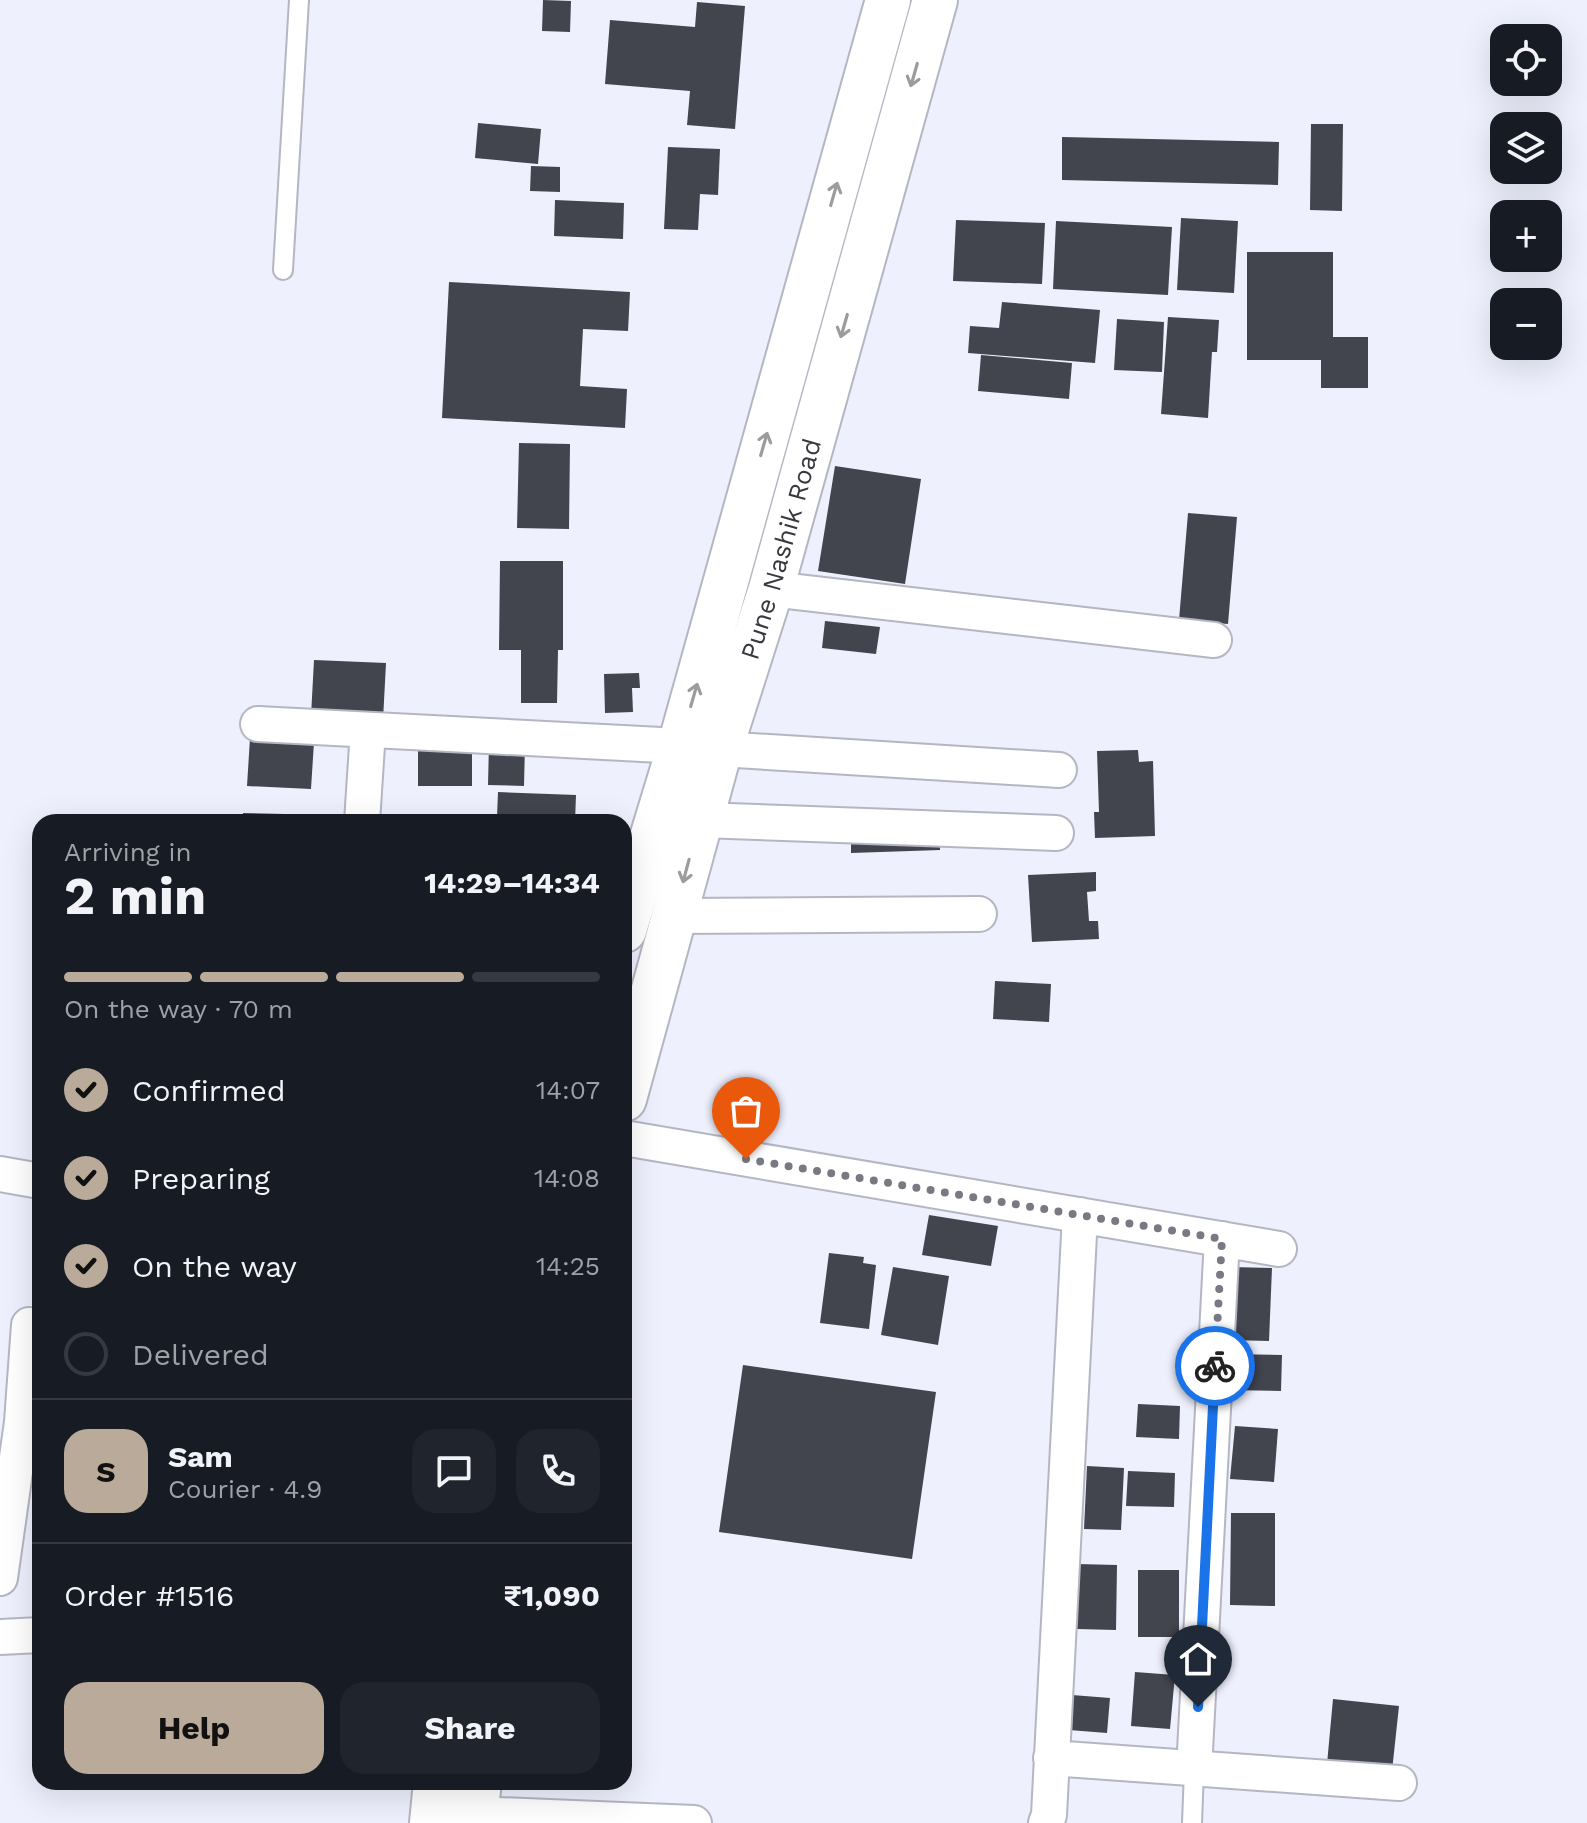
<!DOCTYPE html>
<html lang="en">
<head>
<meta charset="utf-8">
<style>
	body { margin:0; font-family:"Work Sans",sans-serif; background:#20242c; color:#f1f3f6; height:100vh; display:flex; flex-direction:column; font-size:30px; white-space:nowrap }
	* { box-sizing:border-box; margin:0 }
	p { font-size:26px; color:#9ea1a6 }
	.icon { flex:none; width:44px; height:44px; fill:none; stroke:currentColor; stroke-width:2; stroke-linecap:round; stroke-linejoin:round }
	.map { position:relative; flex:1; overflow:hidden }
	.panel { position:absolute; left:32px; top:814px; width:600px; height:976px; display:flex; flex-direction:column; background:#171b24; border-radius:24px; box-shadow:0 8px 32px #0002 }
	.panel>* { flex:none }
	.fabs { position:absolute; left:1490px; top:24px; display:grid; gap:16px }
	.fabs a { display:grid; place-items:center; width:72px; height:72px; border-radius:16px; background:#171b24; box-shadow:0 8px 32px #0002; font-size:40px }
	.pin { position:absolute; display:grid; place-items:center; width:68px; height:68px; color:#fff; margin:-82px -34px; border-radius:50% 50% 50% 0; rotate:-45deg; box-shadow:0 0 8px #0007 }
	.pin .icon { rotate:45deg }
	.courier { position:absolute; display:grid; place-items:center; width:80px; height:80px; margin:-40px; border:6px solid #1a73e8; border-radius:50%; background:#fff; color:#222; box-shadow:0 2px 10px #0007 }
	.overview em { font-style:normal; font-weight:700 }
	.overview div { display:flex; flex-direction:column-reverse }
	.overview { display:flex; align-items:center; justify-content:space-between; height:136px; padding:0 32px }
	h1 { font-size:52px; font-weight:700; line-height:60px }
	.bar { display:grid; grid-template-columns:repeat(4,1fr); gap:12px 8px; align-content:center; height:96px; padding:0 32px }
	.bar i { height:10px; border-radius:6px; background:#363941 }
	.bar .current { background:#b9aa9a }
	.bar p { grid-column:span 4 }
	.line { display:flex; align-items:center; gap:20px; padding:0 32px; border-top:2px solid #363941 }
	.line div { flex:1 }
	.round { display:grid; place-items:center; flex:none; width:84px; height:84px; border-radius:24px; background:#20242c }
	ol { padding:0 32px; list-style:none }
	li { display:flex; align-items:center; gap:24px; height:88px }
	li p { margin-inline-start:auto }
	li .icon { padding:8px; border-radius:50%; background:#b9aa9a; color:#111; stroke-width:4 }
	li:last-child { color:#9ea1a6 }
	li i { width:44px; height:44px; border:4px solid #363941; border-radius:50% }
	.button { display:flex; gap:16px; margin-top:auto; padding:16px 32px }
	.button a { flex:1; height:92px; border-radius:24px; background:#b9aa9a; color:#111; font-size:32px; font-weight:700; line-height:92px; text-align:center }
	.button a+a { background:#20242c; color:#f1f3f6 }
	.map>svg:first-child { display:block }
</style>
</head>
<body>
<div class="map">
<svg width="1587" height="1823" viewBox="0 0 1587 1823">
	<rect width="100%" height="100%" fill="#eef0fd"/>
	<path fill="#42444e" d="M 543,0 L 571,1 L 570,32 L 542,31 Z
		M 697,2 L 745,6 L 735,129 L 687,125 L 690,91 L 605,84 L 610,20 L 695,27 Z
		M 478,123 L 541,129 L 538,164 L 475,158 Z
		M 1311,124 L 1343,124 L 1342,211 L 1310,210 Z
		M 1062,137 L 1279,142 L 1278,185 L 1062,180 Z
		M 668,147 L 720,149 L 718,195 L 700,194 L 698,230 L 664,229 Z
		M 531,166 L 560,167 L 560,192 L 530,191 Z
		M 555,200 L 624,203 L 623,239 L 554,236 Z
		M 1181,218 L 1238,221 L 1234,293 L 1177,290 Z
		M 956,220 L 1045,223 L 1042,284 L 953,281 Z
		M 1056,221 L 1172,227 L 1168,295 L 1053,289 Z
		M 1247,252 L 1333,252 L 1333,337 L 1368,337 L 1368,388 L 1321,388 L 1321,360 L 1247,360 Z
		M 449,282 L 630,292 L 628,331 L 583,329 L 580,386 L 627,389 L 625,428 L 442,418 Z
		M 1002,302 L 1100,310 L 1095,363 L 968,353 L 970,326 L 999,328 Z
		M 1168,317 L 1219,320 L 1217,352 L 1212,352 L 1208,418 L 1161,414 Z
		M 1117,319 L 1164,322 L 1162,372 L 1114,370 Z
		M 981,355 L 1072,363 L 1069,399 L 978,391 Z
		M 519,443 L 570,444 L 569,529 L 517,528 Z
		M 835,466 L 921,479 L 905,584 L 818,571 Z
		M 1188,513 L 1237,517 L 1228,624 L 1179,620 Z
		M 500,561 L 563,561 L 563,650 L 558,650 L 557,703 L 521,703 L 521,650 L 499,650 Z
		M 825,621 L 880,627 L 876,654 L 822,648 Z
		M 314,660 L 386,663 L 383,720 L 311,716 Z
		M 639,673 L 640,688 L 632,688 L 633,712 L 605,713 L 604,674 Z
		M 250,738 L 314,742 L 311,789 L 247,786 Z
		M 418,740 L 472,740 L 472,786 L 418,786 Z
		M 489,743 L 525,744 L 524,786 L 488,785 Z
		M 1138,750 L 1139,762 L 1153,761 L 1155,836 L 1095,838 L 1094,812 L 1099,812 L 1097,751 Z
		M 498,792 L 576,795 L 575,822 L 514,822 L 514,817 L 497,817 Z
		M 243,813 L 324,815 L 324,822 L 243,822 Z
		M 940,831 L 940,850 L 851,853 L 851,834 Z
		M 1096,872 L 1096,891 L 1087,892 L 1089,921 L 1098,921 L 1099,939 L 1032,942 L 1028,875 Z
		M 995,981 L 1051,984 L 1049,1022 L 993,1019 Z
		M 929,1215 L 998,1226 L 991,1266 L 922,1255 Z
		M 829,1253 L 864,1257 L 863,1263 L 876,1265 L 869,1329 L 820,1323 Z
		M 893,1267 L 949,1276 L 938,1345 L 881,1335 Z
		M 1231,1267 L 1272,1268 L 1269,1341 L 1229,1340 Z
		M 1225,1354 L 1282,1355 L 1281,1391 L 1224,1390 Z
		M 743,1365 L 936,1392 L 912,1559 L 719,1532 Z
		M 1138,1404 L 1180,1406 L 1179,1439 L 1136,1437 Z
		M 1235,1426 L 1278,1429 L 1274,1482 L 1230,1479 Z
		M 1087,1466 L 1124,1468 L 1121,1530 L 1084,1529 Z
		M 1128,1471 L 1175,1473 L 1174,1507 L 1126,1506 Z
		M 1231,1513 L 1275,1513 L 1275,1606 L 1230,1605 Z
		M 1077,1564 L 1117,1565 L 1116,1630 L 1077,1629 Z
		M 1138,1570 L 1179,1570 L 1179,1637 L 1138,1637 Z
		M 1135,1672 L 1175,1675 L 1170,1729 L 1131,1726 Z
		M 1072,1695 L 1110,1698 L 1107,1733 L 1069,1730 Z
		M 1333,1699 L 1399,1706 L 1392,1771 L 1327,1764 Z"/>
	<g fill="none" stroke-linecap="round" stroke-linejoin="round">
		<g stroke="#b4b6c2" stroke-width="22">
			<path id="lane" d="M 283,270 L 299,0
				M 1192,1823 L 1194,1770"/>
		</g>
		<g stroke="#b4b6c2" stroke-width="38">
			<path id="street" d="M 771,589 L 1214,640
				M 258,724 L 680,746
				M 720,749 L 1059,770
				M 701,820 L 1056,833
				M 362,822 L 368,730
				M 674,916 L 979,914
				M 624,1138 L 1279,1249
				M 0,1174 L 40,1181
				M 0,1578 L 22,1422 L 29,1325
				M 0,1637 L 40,1635
				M 1051,1758 L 1399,1783
				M 1194,1770 L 1222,1239
				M 475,1814 L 694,1823
				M 1046,1823 L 1049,1815 L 1080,1215"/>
		</g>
		<g stroke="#b4b6c2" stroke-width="48">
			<g id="highway">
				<path d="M 624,930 L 680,746 L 888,0"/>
				<path id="s1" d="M 624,1099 L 720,749 L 771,589 L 935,0"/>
				<path d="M 432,1823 L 436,1782"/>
				<path d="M 474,1823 L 479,1782"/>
			</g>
		</g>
		<use href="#lane" stroke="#fff" stroke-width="18"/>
		<use href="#street" stroke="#fff" stroke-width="34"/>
		<use href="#highway" stroke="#fff" stroke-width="44"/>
	</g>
	<defs><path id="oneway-shaft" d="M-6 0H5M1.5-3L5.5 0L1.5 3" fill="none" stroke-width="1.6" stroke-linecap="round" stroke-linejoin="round" transform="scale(2)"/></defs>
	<g stroke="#9c9c9f">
		<use href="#oneway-shaft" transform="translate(914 75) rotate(106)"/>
		<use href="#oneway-shaft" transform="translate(834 194) rotate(-74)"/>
		<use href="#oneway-shaft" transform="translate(844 326) rotate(106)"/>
		<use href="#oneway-shaft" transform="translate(764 444) rotate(-74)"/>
		<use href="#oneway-shaft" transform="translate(694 695) rotate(-74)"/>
		<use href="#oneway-shaft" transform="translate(686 871) rotate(105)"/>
	</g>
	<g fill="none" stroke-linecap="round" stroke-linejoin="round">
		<path stroke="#787982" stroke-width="8" stroke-dasharray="0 14.4" d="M 746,1159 L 1222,1239 L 1215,1366"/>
		<path stroke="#1a73e8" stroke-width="10" d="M 1198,1707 L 1215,1366"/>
	</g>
	<g text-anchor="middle" stroke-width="8" stroke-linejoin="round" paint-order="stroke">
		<g font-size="26" fill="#38393f" stroke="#eef0fd">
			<text dy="9" stroke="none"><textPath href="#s1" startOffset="572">Pune Nashik Road</textPath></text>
		</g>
	</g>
</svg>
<div class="fabs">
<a><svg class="icon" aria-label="locate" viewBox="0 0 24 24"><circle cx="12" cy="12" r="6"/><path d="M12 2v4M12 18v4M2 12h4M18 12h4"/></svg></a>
<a><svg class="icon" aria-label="layers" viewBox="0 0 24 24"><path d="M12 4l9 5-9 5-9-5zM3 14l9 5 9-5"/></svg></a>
<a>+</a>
<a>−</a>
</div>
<div class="pin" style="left:746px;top:1159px;background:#ea580c"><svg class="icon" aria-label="bag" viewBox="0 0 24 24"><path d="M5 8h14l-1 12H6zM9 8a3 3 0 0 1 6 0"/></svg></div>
<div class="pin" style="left:1198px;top:1707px;background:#1f2937"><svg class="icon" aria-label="home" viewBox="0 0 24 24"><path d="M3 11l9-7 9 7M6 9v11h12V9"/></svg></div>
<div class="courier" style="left:1215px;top:1366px"><svg class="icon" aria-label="bike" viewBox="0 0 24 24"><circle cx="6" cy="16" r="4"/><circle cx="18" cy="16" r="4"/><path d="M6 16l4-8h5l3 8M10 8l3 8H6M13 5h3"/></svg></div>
<section class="panel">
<div class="overview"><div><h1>2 min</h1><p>Arriving in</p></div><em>14:29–14:34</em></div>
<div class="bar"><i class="current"></i><i class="current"></i><i class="current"></i><i></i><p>On the way · 70 m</p></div>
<ol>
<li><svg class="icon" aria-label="check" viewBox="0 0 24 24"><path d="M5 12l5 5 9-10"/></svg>Confirmed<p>14:07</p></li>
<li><svg class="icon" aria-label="check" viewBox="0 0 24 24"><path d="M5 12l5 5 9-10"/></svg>Preparing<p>14:08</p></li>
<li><svg class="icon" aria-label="check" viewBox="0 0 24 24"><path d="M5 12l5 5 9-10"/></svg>On the way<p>14:25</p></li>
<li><i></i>Delivered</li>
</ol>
<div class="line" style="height:144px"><b class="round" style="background:#b9aa9a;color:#111">S</b><div><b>Sam</b><p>Courier · 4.9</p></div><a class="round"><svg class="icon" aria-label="chat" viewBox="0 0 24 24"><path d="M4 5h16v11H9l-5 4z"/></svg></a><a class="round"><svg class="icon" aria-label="phone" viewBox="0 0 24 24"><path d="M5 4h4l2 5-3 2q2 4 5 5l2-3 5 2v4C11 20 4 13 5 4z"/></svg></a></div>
<div class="line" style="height:104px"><div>Order #1516</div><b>₹1,090</b></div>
<div class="button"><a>Help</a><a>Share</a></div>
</section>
</div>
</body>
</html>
